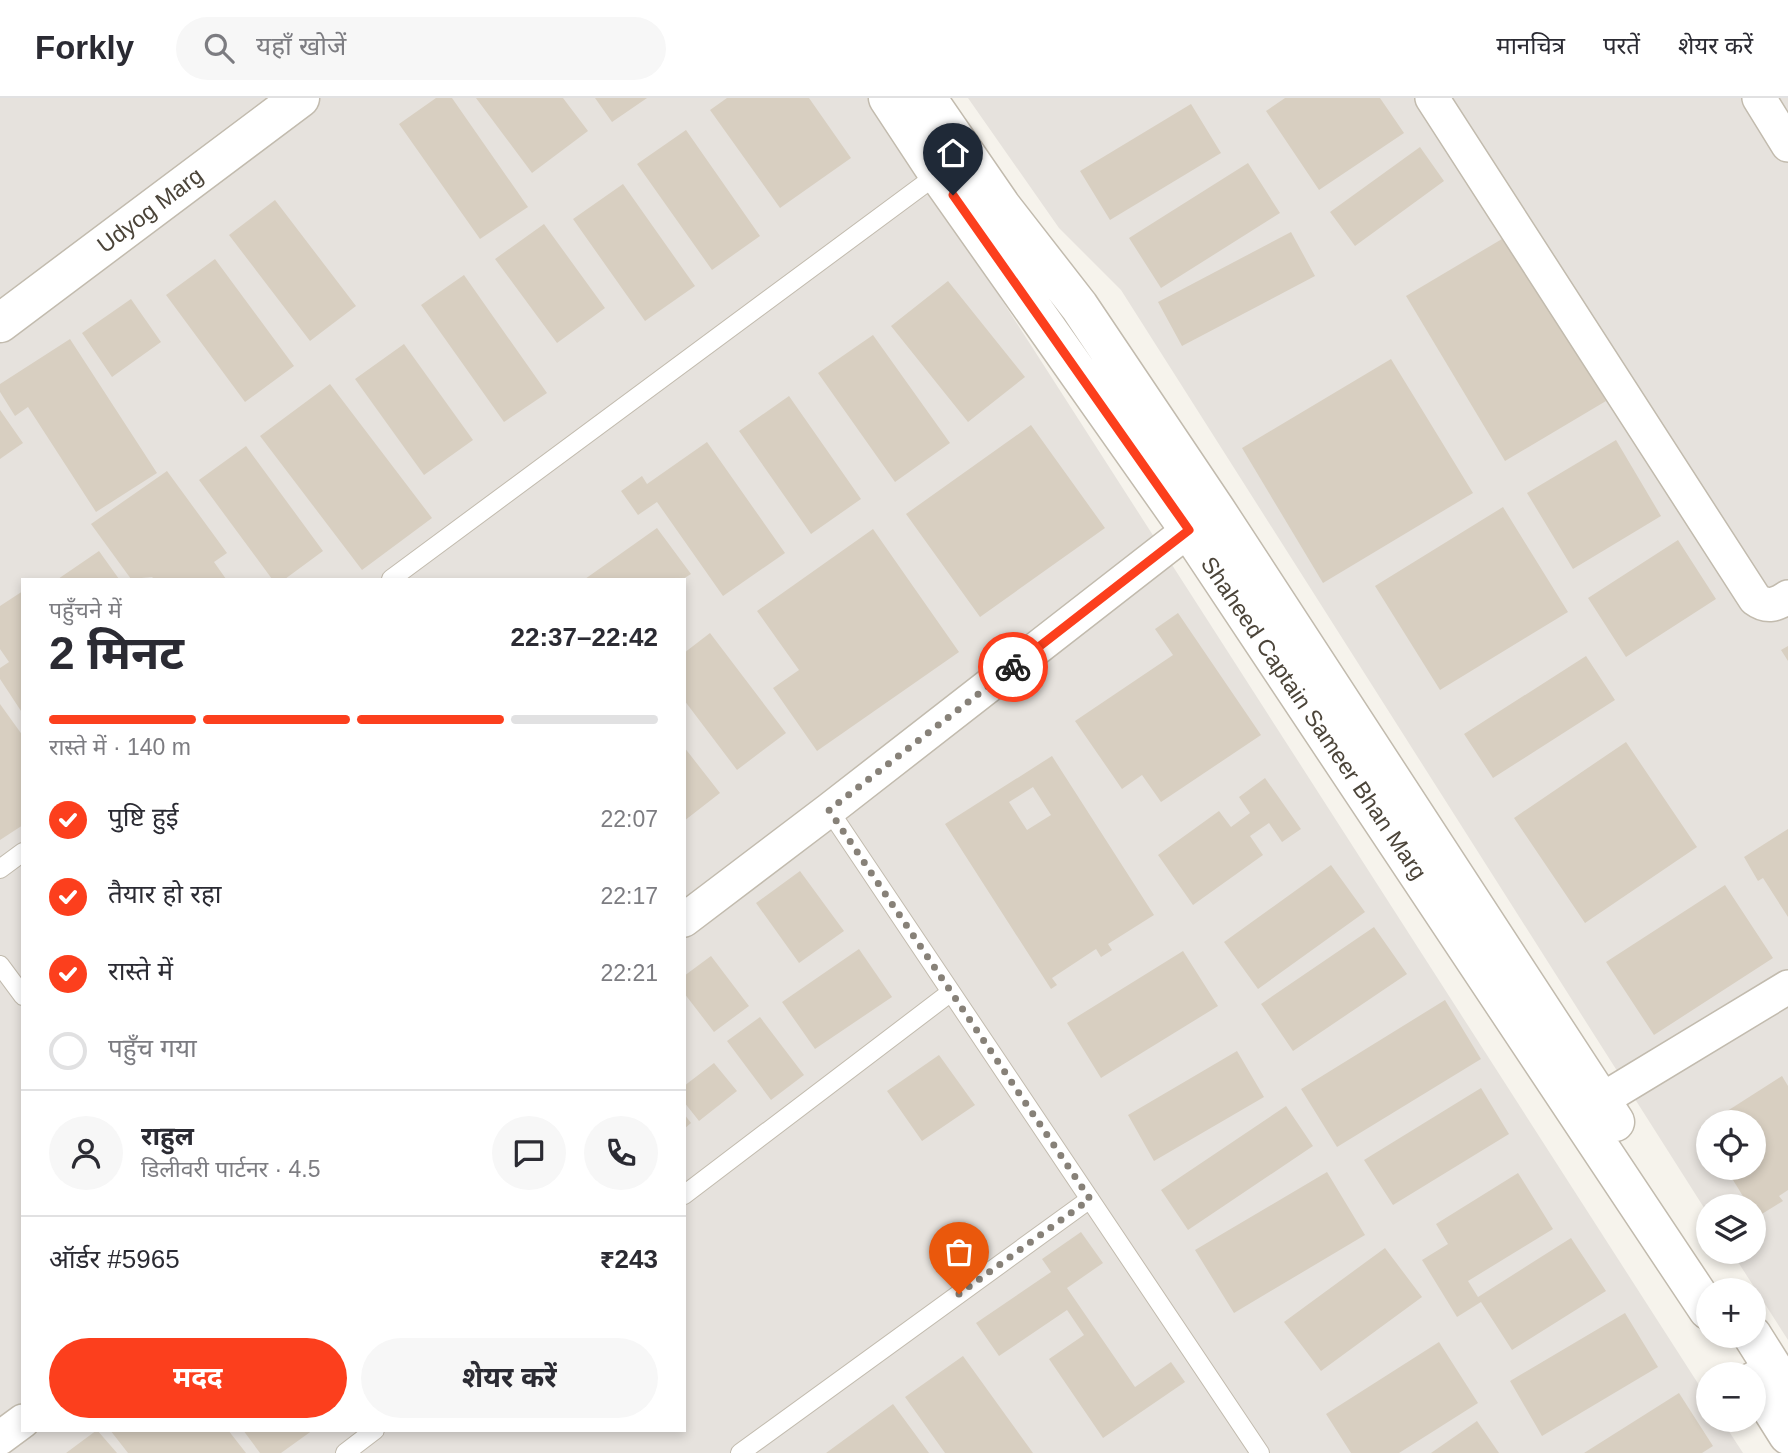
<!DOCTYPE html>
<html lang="hi">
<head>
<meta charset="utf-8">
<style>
	body { margin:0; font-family:Helvetica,"Noto Sans Devanagari",sans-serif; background:#f7f7f7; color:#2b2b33; height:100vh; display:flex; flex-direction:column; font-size:26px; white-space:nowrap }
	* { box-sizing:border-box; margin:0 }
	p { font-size:23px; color:#7c7c81 }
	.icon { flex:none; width:38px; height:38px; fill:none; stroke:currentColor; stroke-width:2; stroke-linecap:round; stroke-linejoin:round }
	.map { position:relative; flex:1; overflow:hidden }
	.details { position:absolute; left:21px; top:480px; width:665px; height:854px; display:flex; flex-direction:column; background:#fff; border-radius:0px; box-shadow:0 4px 10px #0003 }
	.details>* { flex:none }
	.buttons { position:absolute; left:1696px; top:1012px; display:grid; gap:14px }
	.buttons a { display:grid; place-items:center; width:70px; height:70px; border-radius:50%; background:#fff; box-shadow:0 4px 10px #0003; font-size:35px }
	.pin { position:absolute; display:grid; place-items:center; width:60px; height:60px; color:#fff; margin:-72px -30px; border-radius:50% 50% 50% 0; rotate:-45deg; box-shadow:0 0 7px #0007 }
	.pin .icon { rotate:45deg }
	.courier { position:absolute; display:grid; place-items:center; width:70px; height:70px; margin:-35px; border:5px solid #fc3f1d; border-radius:50%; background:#fff; color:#222; box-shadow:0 2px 9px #0007 }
	.head em { font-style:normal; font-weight:700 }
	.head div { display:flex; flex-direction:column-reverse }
	.head { display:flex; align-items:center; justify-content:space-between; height:119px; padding:0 28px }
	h1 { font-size:46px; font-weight:700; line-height:52px }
	.bar { display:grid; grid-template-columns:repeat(4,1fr); gap:10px 7px; align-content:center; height:84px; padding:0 28px }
	.bar i { height:9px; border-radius:5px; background:#e1e1e2 }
	.bar .active { background:#fc3f1d }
	.bar p { grid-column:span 4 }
	.line { display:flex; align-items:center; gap:18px; padding:0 28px; border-top:2px solid #e1e1e2 }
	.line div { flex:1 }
	.round { display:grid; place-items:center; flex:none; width:74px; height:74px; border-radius:37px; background:#f7f7f7 }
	ol { padding:0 28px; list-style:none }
	li { display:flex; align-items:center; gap:21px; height:77px }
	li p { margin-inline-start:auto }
	li .icon { padding:7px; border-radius:50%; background:#fc3f1d; color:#fff; stroke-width:4 }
	li:last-child { color:#7c7c81 }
	li i { width:38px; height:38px; border:4px solid #e1e1e2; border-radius:50% }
	.cta { display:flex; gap:14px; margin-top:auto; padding:14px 28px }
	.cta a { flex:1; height:80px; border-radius:42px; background:#fc3f1d; color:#fff; font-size:28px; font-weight:700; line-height:80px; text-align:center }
	.cta a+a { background:#f7f7f7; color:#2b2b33 }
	header { display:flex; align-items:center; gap:42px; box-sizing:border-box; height:98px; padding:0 35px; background:#fff; border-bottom:2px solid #e1e1e2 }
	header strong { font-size:33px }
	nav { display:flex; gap:38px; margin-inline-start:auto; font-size:24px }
	.search { width:490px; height:63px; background:#f7f7f7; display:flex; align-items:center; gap:18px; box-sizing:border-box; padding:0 24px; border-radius:38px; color:#7c7c81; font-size:26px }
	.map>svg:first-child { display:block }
</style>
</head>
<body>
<header>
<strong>Forkly</strong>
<div class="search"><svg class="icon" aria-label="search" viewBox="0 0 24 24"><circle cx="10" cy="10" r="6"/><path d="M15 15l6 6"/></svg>यहाँ खोजें</div>
<nav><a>मानचित्र</a><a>परतें</a><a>शेयर करें</a></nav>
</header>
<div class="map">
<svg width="1788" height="1355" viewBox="0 0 1788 1355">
	<rect width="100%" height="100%" fill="#f6f3ec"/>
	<path fill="#e6e2dd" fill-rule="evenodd" d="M 0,0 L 872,0 L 1708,1301 L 1708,1321 L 1721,1321 L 1743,1355 L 0,1355 ZM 23,481 L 684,481 L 684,1332 L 23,1332 Z
		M 968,0 L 1788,0 L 1788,1242 L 1731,1153 L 1754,1153 L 1754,1108 L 1708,1108 L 1708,1116 L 1121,192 L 1059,130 ZM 1708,1024 L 1754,1024 L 1754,1069 L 1708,1069 Z"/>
	<path fill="#d8cfc1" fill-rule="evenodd" d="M 436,0 L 452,0 L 528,109 L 480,141 L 399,26 Z
		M 476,0 L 563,0 L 588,33 L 532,75 Z
		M 595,0 L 647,0 L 612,24 Z
		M 727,0 L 809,0 L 851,60 L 780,110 L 710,12 Z
		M 1285,0 L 1380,0 L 1404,35 L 1319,92 L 1266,13 Z
		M 1191,6 L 1221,55 L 1110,122 L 1080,73 Z
		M 686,32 L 760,138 L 712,172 L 637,66 Z
		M 1420,49 L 1444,83 L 1355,148 L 1330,114 Z
		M 1248,65 L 1280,115 L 1161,190 L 1129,140 Z
		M 623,86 L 695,188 L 645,223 L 573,121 Z
		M 275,102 L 356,208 L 310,243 L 229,137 Z
		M 544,126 L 605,210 L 557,245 L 495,161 Z
		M 1291,134 L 1315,178 L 1182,248 L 1158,204 Z
		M 1507,138 L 1606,303 L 1505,363 L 1406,198 Z
		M 215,161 L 294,268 L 245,304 L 166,197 Z
		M 464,177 L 547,295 L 504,324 L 421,207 Z
		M 948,183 L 1025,279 L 968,324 L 891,228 Z
		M 131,201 L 161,244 L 112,279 L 82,235 Z
		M 873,237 L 950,345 L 895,384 L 818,275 Z
		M 70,241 L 157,375 L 96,414 L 28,309 L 15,318 L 0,294 L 0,286 Z
		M 404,246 L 473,342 L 424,377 L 355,281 Z
		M 1391,261 L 1473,395 L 1323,485 L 1242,350 Z
		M 330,286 L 432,420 L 362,472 L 260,338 Z
		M 789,298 L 861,401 L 811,436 L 739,333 Z
		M 0,312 L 23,345 L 0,361 Z
		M 1031,327 L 1105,430 L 980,519 L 906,416 Z
		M 1616,342 L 1661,418 L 1573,471 L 1527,395 Z
		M 707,344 L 785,455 L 723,498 L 657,404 L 638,417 L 621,393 L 642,378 L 647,386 Z
		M 246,348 L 323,453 L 285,481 L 272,481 L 199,382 Z
		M 167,373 L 227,455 L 214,464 L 226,481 L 154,481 L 152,479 L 131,481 L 91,426 Z
		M 1503,409 L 1568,514 L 1440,592 L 1375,488 Z
		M 657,430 L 691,476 L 683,481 L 585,481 Z
		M 873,431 L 959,554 L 817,653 L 773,590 L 799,572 L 757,513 Z
		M 1678,442 L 1716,501 L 1626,559 L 1588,500 Z
		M 99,453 L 119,481 L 58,481 Z
		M 23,493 L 23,616 L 0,581 L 0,570 L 9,564 L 0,551 L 0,508 Z
		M 1178,515 L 1261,637 L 1161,704 L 1142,677 L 1122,691 L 1075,623 L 1173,557 L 1155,531 Z
		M 710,535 L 786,635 L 737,672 L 684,602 L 684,555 Z
		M 1788,548 L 1788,563 L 1781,552 Z
		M 1586,558 L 1615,602 L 1493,680 L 1464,636 Z
		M 0,606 L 23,638 L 23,727 L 0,742 Z
		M 1626,644 L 1697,749 L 1585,825 L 1514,720 Z
		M 684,649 L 720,695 L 684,723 Z
		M 1052,658 L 1154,817 L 1108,846 L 1112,852 L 1101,859 L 1096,851 L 1052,880 L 1057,887 L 1051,891 L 945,726 ZM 1033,689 L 1051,717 L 1027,732 L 1009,704 Z
		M 1265,680 L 1301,731 L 1282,744 L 1269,725 L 1250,738 L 1263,757 L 1193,807 L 1158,757 L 1219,713 L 1231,729 L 1250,715 L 1239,699 Z
		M 1788,731 L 1788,819 L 1763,780 L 1758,783 L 1744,759 Z
		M 1331,767 L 1365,814 L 1258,891 L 1224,844 Z
		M 800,773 L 844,833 L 799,865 L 756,805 Z
		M 1725,787 L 1773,860 L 1654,937 L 1606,864 Z
		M 1374,829 L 1407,876 L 1293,953 L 1261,906 Z
		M 859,851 L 892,899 L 815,951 L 782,904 Z
		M 1183,853 L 1218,908 L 1101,980 L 1067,925 Z
		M 711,858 L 749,908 L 714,934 L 684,895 L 684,878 Z
		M 1445,902 L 1481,961 L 1337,1049 L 1301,991 Z
		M 760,919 L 804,977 L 771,1002 L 727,943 Z
		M 1237,953 L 1264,999 L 1154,1063 L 1128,1017 Z
		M 939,957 L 975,1007 L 922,1043 L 887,993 Z
		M 714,965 L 737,993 L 699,1023 L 684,1004 L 684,988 Z
		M 1782,978 L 1788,988 L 1788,1092 L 1779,1098 L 1783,1103 L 1757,1119 L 1754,1108 L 1749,1108 L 1725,1069 L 1754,1069 L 1754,1024 L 1710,1024 Z
		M 1481,990 L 1509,1036 L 1393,1107 L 1364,1062 Z
		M 1286,1008 L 1313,1048 L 1188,1132 L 1161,1092 Z
		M 684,1016 L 691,1025 L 684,1031 Z
		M 1708,1025 L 1708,1043 L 1700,1030 Z
		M 1327,1074 L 1365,1137 L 1234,1215 L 1195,1152 Z
		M 1518,1075 L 1553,1131 L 1468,1183 L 1478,1199 L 1571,1140 L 1606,1193 L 1512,1252 L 1481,1204 L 1457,1219 L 1422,1162 L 1448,1146 L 1436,1126 Z
		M 1081,1134 L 1103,1165 L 1067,1190 L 1135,1289 L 1171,1264 L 1185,1284 L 1103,1340 L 1049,1261 L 1084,1237 L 1067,1212 L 999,1258 L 976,1225 L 1051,1174 L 1042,1161 Z
		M 1385,1150 L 1422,1199 L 1321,1273 L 1284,1224 Z
		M 1625,1215 L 1658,1269 L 1542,1338 L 1510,1283 Z
		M 1439,1244 L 1478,1305 L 1399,1355 L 1351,1355 L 1326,1316 Z
		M 963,1258 L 1033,1355 L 945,1355 L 905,1299 Z
		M 1679,1295 L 1713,1348 L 1702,1355 L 1584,1355 Z
		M 893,1306 L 929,1355 L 826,1355 Z
		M 1477,1323 L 1499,1355 L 1431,1355 Z
		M 97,1332 L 117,1355 L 66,1355 Z
		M 110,1332 L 228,1332 L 246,1355 L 128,1355 Z
		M 243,1332 L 313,1332 L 281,1355 L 260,1355 Z"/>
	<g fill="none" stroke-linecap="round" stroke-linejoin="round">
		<g stroke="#c2bbae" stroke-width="20">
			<path id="service" d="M 391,481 L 942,73
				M 829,712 L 1260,1355
				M 0,771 L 23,754
				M 0,867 L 23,898
				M 684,1097 L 951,894
				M 345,1355 L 375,1332
				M 740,1355 L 1090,1101"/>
		</g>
		<g stroke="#c2bbae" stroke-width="36">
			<path id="minor" d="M 1432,0 L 1755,501 C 1767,510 1776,507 1788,499
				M 1759,0 L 1788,47
				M 684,822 L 829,712 L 1208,417
				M 1580,1015 L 1788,889
				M 0,1340 L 23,1323"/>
		</g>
		<g stroke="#c2bbae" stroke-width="41">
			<path id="tertiary" d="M 888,0 L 938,76 L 1189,432 L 1708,1212
				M 927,0 L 1002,109 L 1079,208 L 1216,412 L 1615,1024
				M 0,225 L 300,0
				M 1752,1237 L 1788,1294
				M 1754,1283 L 1788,1337"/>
		</g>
		<use href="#service" stroke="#fff" stroke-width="18"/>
		<use href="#minor" stroke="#fff" stroke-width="33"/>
		<use href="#tertiary" stroke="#fff" stroke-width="38"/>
	</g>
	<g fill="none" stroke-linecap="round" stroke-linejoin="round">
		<path stroke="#878178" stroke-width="7" stroke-dasharray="0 12.6" d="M 959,1196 L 1090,1101 L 829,712 L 1013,569"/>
		<path stroke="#fc3f1d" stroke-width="9" d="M 953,97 L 1189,432 L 1013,569"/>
	</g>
	<g text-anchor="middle" stroke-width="7" stroke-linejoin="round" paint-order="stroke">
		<g font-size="23" fill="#4b4439" stroke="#fff">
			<text transform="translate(150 112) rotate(-37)" y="8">Udyog Marg</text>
			<text transform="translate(1314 620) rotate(56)" y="8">Shaheed Captain Sameer Bhan Marg</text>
		</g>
	</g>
</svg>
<div class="buttons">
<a><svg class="icon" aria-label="locate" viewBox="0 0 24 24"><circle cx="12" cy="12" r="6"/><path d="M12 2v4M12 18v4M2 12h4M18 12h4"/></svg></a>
<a><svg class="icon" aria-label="layers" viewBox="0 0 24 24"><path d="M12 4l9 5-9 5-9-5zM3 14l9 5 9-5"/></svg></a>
<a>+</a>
<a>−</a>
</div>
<div class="pin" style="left:959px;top:1196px;background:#ea580c"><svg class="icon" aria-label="bag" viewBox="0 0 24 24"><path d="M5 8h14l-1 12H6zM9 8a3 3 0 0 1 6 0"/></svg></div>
<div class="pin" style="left:953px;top:97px;background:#1f2937"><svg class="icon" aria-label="home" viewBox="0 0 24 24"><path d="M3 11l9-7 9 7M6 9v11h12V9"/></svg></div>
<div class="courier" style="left:1013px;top:569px"><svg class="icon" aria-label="bike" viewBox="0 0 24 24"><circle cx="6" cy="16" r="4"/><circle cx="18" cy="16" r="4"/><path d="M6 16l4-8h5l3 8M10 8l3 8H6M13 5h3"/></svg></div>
<section class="details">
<div class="head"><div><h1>2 मिनट</h1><p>पहुँचने में</p></div><em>22:37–22:42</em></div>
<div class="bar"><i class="active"></i><i class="active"></i><i class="active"></i><i></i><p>रास्ते में · 140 m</p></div>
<ol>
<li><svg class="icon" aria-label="check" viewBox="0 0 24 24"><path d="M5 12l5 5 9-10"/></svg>पुष्टि हुई<p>22:07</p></li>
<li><svg class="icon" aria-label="check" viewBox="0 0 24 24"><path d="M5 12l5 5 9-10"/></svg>तैयार हो रहा<p>22:17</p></li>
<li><svg class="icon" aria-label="check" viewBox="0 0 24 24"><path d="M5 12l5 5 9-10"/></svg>रास्ते में<p>22:21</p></li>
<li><i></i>पहुँच गया</li>
</ol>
<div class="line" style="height:126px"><a class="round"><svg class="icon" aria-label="person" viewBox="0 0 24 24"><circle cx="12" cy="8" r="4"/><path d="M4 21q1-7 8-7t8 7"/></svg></a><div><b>राहुल</b><p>डिलीवरी पार्टनर · 4.5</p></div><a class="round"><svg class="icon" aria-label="chat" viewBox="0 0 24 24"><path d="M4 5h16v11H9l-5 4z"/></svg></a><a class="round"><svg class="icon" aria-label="phone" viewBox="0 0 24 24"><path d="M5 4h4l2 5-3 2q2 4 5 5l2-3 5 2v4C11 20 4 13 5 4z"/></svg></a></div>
<div class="line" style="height:91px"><div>ऑर्डर #5965</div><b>₹243</b></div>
<div class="cta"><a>मदद</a><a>शेयर करें</a></div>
</section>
</div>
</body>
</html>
